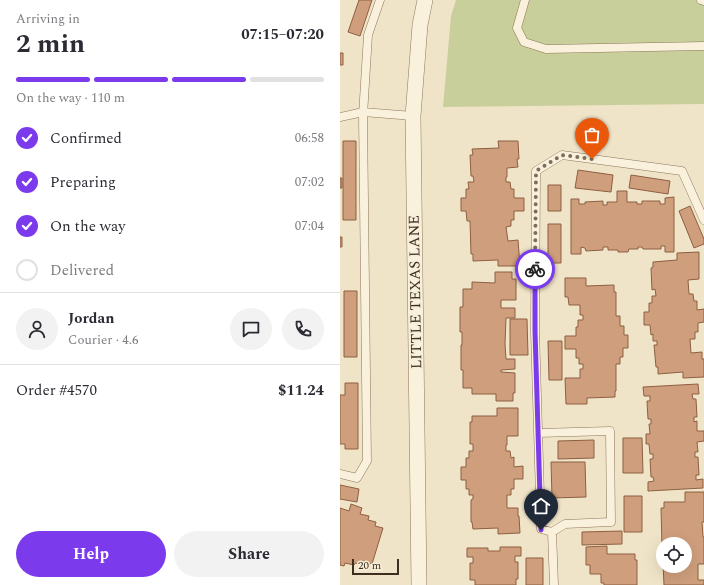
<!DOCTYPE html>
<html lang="en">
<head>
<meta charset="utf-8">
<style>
	body { margin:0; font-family:Spectral,serif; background:#f2f2f3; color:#2b2b33; height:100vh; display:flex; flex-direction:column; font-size:15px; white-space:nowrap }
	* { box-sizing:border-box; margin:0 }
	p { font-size:13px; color:#7c7c81 }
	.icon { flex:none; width:22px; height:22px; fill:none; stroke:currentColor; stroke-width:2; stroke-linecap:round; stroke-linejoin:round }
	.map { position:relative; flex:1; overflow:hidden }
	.details { display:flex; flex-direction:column; background:#fff; width:340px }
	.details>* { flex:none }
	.controls { position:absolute; left:316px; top:537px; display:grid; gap:8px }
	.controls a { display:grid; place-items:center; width:36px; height:36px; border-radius:50%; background:#fff; box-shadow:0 4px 16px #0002; font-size:20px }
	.scale { position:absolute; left:12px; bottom:10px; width:47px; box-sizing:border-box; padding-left:4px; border:2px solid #3d2e20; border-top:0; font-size:11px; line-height:14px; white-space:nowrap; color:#3d2e20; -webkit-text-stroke:3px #f7eed8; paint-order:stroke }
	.pin { position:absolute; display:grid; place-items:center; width:34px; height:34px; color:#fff; margin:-41px -17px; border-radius:50% 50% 50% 0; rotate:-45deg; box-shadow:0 0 4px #0007 }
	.pin .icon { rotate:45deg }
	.courier { position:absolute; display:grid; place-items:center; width:40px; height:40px; margin:-20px; border:3px solid #7c3aed; border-radius:50%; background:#fff; color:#222; box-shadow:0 1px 5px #0007 }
	.summary em { font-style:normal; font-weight:700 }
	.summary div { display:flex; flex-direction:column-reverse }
	.summary { display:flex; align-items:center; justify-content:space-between; height:68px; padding:0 16px }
	h1 { font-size:26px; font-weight:700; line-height:30px }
	.bar { display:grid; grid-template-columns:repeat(4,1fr); gap:6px 4px; align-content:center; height:48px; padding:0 16px }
	.bar i { height:5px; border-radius:3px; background:#e1e1e2 }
	.bar .on { background:#7c3aed }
	.bar p { grid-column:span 4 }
	.line { display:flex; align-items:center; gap:10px; padding:0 16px; border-top:1px solid #e1e1e2 }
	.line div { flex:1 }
	.round { display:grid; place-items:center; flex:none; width:42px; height:42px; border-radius:21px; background:#f2f2f3 }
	ol { padding:0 16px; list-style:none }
	li { display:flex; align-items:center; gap:12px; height:44px }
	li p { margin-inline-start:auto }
	li .icon { padding:4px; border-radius:50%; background:#7c3aed; color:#fff; stroke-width:4 }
	li:last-child { color:#7c7c81 }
	li i { width:22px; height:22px; border:2px solid #e1e1e2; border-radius:50% }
	.action { display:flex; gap:8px; margin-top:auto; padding:8px 16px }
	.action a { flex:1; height:46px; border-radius:24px; background:#7c3aed; color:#fff; font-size:16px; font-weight:700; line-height:46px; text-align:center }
	.action a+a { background:#f2f2f3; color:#2b2b33 }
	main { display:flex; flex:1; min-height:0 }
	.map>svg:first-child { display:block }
</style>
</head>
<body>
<main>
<section class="details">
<div class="summary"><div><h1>2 min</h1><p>Arriving in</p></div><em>07:15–07:20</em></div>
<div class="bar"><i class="on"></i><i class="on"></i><i class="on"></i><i></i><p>On the way · 110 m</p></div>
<ol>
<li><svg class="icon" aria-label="check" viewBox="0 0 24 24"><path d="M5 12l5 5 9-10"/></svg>Confirmed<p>06:58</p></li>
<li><svg class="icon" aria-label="check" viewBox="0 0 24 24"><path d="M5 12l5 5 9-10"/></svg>Preparing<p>07:02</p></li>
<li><svg class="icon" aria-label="check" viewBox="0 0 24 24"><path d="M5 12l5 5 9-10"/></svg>On the way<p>07:04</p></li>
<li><i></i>Delivered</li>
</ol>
<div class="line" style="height:72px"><a class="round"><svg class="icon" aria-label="person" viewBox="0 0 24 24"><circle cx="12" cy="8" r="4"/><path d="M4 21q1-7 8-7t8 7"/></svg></a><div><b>Jordan</b><p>Courier · 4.6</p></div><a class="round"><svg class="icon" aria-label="chat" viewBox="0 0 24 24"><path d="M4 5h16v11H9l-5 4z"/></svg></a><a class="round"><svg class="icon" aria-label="phone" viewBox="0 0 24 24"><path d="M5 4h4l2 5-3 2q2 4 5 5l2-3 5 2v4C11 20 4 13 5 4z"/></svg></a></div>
<div class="line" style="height:52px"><div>Order #4570</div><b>$11.24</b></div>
<div class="action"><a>Help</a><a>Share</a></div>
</section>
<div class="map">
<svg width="364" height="585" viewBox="0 0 364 585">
	<rect width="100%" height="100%" fill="#f0e4c8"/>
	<path fill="#c9cf9b" d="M 116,0 L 364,0 L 364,104 L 103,107 L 111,16 Z"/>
	<path fill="#cf9f7d" stroke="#8d5f41" d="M 19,0 L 32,0 L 20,36 L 8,32 Z
		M 0,53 L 3,53 L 3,65 L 0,65 Z
		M 3,141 L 16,141 L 16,220 L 3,220 Z
		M 158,141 L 178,141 L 179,159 L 177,159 L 178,167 L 167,168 L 167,177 L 166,177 L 166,182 L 170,182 L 171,189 L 174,189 L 174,198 L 184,198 L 184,211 L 174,211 L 174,220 L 171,220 L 171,226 L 166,227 L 168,241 L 178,240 L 180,266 L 158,266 L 158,260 L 133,261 L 133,254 L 131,254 L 130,221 L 127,221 L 126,211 L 121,211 L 121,198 L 126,198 L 126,189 L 129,189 L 128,182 L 134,182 L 133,176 L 131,176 L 130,155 L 133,155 L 132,149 L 159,148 Z
		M 238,170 L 273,175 L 271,192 L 235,188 Z
		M 291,175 L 330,181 L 328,194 L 289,188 Z
		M 0,178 L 2,178 L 2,188 L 0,188 Z
		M 208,185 L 221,185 L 221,211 L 208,211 Z
		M 277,191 L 287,191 L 287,202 L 297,202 L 297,204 L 302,204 L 302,201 L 320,201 L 320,204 L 325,204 L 325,198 L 334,197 L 334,252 L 325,252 L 325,246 L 321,246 L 321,249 L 303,249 L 302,247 L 298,247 L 298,249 L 289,249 L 288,252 L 278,252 L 278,250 L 268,250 L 268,247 L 263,247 L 263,250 L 246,251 L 245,248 L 241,247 L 241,254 L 231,254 L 231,199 L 239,199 L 239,204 L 245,204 L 245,202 L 263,201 L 263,205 L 267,205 L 267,202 L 277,202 Z
		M 350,206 L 364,239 L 364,244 L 354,248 L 339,211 Z
		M 208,224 L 221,224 L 221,263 L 208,263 Z
		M 0,237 L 2,237 L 2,247 L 0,247 Z
		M 359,252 L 359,279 L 348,280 L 349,294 L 353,294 L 354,301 L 357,301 L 357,310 L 364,309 L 364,322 L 358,323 L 358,332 L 355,332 L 355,339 L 350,339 L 351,353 L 362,352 L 362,359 L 364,359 L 364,377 L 343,378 L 343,372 L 318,374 L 318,367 L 316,367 L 314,345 L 317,345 L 317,341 L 313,341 L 313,334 L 311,335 L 310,325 L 304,325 L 304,312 L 309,312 L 309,303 L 312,303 L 312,296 L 316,296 L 315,289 L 312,290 L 311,268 L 313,267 L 313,262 L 337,260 L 337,253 Z
		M 155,272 L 172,272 L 172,279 L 176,279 L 176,300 L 161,300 L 161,308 L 175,308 L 175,318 L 166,318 L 165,344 L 166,359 L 175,359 L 175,369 L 161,370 L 161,372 L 175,373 L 175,393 L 173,393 L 173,401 L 156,401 L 156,394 L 132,394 L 132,388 L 123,388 L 123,370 L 121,370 L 121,345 L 122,345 L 122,332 L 120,332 L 120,307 L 123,307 L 123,289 L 132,289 L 132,282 L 155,283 Z
		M 225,278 L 246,278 L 246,286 L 274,285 L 274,292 L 276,292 L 276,316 L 280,316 L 280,326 L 284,326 L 284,335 L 288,335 L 288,348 L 283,348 L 283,357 L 280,357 L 280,364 L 276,364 L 276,391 L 275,391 L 275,397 L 247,398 L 247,404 L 226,404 L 225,378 L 240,378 L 240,369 L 243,369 L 243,364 L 239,364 L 239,358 L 236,358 L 236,349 L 225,349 L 225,336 L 236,336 L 236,327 L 238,327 L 238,320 L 243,320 L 243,315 L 240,315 L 240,305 L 229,305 L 228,297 L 225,297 Z
		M 4,291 L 17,291 L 17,357 L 4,357 Z
		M 170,319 L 187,319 L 188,355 L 170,355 Z
		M 208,341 L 222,341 L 222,380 L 209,380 Z
		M 5,383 L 18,383 L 18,449 L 5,449 L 5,444 L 0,444 L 0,395 L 5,395 Z
		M 358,384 L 359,394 L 352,394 L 353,399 L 356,399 L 357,417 L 354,417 L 354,422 L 357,421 L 357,431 L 364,431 L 364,441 L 357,442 L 358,452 L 355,452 L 355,457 L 358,457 L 359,475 L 356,475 L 356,480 L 363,479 L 363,488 L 308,491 L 308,482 L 314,481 L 313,477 L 311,477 L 310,459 L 313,459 L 313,454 L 310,454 L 309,444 L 306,444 L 306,434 L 310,434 L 309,424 L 311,424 L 311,419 L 308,419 L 307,401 L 310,401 L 310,396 L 304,396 L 303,387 Z
		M 157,408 L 178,408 L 178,436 L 167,436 L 167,445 L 166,445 L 166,451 L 170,451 L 171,458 L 174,457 L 174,467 L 183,466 L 183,479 L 174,479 L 174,489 L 171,489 L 171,495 L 167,495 L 167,508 L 178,508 L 178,516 L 179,516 L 180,533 L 158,534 L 158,528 L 133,529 L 132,522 L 131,522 L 131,500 L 133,499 L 133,495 L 129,495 L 129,489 L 126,489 L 126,480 L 121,480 L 121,467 L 126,467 L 126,458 L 129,458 L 129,451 L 133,451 L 133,444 L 130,444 L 130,422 L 132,422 L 132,416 L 157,416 Z
		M 283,438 L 302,438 L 303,473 L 283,473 Z
		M 254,440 L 254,458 L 218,459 L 218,441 Z
		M 211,462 L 245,462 L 246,497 L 212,498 Z
		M 0,485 L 19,489 L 17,502 L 0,499 Z
		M 345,492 L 364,492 L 364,522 L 362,522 L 363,537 L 364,537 L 364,564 L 358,564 L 358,580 L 364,580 L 364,585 L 324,585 L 323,563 L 323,566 L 345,566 L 345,544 L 323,544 L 322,547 L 321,508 L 324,508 L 324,502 L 345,502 Z
		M 284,496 L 302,496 L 302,532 L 284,532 Z
		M 11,504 L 22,508 L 20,514 L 29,516 L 28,520 L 36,522 L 35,526 L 43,528 L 32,564 L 24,561 L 23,565 L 15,563 L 14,565 L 5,563 L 4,566 L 0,565 L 0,508 L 9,511 Z
		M 282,531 L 282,544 L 242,545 L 242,532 Z
		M 267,546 L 267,554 L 295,554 L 295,560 L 297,560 L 297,585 L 264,585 L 264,583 L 261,583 L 261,574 L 250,574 L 250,565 L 246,565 L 246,547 Z
		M 160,547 L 181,547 L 181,556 L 175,556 L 175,562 L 178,562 L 178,579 L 176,579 L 176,585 L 135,585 L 135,580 L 130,580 L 130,563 L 133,563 L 133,557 L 127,557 L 127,548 L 148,548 L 148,551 L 160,551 Z
		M 186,558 L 203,558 L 203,585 L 186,585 Z"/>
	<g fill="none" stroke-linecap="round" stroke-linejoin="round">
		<g stroke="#8d765c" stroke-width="9">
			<path id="lane" d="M 185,0 L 177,28 L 184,42 L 206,49 L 364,46
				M 361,0 L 364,1
				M 0,117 L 23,112 L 73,116
				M 198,433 L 270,431 L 271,522 L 225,524 L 212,532
				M 0,474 L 17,478 L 27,461 L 23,115 L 28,35 L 40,0
				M 214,585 L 212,532 L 201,529 L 195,331 L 196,171 L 222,155 L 342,171 L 364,220"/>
		</g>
		<g stroke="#8d765c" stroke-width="16">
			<path id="street" d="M 79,585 L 73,116 L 80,25 L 85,0"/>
		</g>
		<use href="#lane" stroke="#faf1dc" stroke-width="8"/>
		<use href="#street" stroke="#faf1dc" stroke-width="15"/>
	</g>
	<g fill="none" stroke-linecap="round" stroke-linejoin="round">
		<path stroke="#7c6e5b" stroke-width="4" stroke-dasharray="0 7.2" d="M 195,269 L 196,171 L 222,155 L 252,159"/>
		<path stroke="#7c3aed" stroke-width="5" d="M 195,269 L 195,331 L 201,530"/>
	</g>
	<g text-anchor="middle" stroke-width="3" stroke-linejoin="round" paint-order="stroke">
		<g font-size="15" fill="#3d2e20" stroke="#f7eed8">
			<text transform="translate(75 292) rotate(-91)" y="5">LITTLE TEXAS LANE</text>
		</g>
	</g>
</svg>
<div class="controls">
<a><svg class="icon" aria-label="locate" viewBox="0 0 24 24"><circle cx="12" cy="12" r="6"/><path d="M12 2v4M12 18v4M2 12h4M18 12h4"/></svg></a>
</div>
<div class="scale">20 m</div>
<div class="pin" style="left:252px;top:159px;background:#ea580c"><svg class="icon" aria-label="bag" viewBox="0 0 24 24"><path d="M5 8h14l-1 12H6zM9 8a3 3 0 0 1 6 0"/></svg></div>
<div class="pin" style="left:201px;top:530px;background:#1f2937"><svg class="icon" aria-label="home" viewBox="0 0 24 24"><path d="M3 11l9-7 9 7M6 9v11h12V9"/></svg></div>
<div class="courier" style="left:195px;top:269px"><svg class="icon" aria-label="bike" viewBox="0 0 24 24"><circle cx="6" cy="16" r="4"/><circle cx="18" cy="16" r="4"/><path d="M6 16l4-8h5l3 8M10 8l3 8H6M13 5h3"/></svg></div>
</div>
</main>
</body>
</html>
